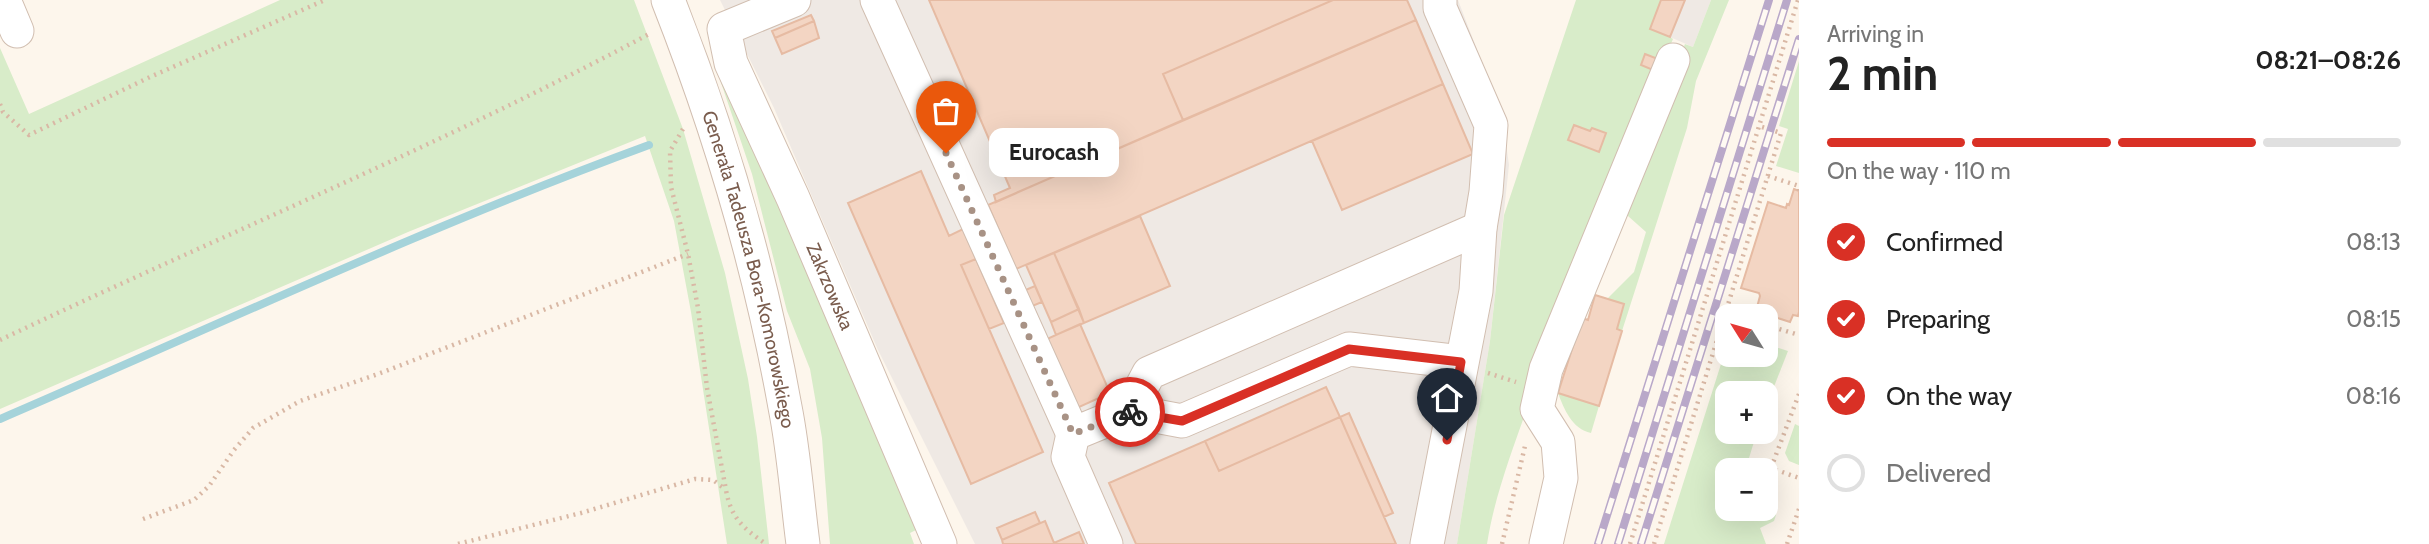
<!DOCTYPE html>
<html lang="en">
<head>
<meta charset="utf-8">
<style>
	body { margin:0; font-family:Cabin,sans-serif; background:#f6f6f6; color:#222; height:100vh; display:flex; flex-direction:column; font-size:26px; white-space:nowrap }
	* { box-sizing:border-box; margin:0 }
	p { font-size:23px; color:#767676 }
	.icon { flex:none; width:38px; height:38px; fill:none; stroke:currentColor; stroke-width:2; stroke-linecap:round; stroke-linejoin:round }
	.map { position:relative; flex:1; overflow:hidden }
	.sheet { display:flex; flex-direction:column; background:#fff; width:630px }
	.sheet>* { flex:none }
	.needle { width:46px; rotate:307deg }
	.fabs { position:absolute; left:1715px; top:304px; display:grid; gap:14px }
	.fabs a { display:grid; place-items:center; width:63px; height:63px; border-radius:14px; background:#fff; box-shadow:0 7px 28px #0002; font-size:35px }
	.pin { position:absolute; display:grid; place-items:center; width:60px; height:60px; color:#fff; margin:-72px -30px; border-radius:50% 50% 50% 0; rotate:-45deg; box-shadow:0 0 7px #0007 }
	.pin .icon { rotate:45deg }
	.courier { position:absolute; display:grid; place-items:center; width:70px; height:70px; margin:-35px; border:5px solid #d93025; border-radius:50%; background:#fff; color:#222; box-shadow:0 2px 9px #0007 }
	.bubble { position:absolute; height:49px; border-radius:14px; background:#fff; box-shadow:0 7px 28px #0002; font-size:23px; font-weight:800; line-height:49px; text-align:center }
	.overview em { font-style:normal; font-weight:800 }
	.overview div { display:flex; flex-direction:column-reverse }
	.overview { display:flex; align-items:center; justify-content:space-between; height:119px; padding:0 28px }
	h1 { font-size:46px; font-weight:800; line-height:52px }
	.bar { display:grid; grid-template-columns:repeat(4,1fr); gap:10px 7px; align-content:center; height:84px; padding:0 28px }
	.bar i { height:9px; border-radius:5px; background:#e0e0e0 }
	.bar .selected { background:#d93025 }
	.bar p { grid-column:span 4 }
	ol { padding:0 28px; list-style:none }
	li { display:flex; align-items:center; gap:21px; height:77px }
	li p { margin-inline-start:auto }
	li .icon { padding:7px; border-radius:50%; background:#d93025; color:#fff; stroke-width:4 }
	li:last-child { color:#767676 }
	li i { width:38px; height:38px; border:4px solid #e0e0e0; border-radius:50% }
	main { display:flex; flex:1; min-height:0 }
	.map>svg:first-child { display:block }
</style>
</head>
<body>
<main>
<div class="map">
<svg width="1799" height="544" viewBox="0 0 1799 544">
	<rect width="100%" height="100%" fill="#fdf6ec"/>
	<path fill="#efe9e4" d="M 720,0 L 1458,0 L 1502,115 L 1509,165 L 1490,341 L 1457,544 L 975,544 L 878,350 L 774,108 Z
		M 1661,0 L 1711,0 L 1693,47 L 1670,37 Z"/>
	<path fill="#d8ecc9" d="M 280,0 L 634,0 L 683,129 L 725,273 L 748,379 L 757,437 L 769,544 L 727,544 L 691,312 L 674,221 L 645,136 L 408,232 L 0,409 L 0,48 L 29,114 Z
		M 1576,0 L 1661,0 L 1670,37 L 1673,39 C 1623,155 1574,271 1533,391 C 1516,441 1495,492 1487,544 L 1457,544 L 1490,341 L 1504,215 Z
		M 1711,0 L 1729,0 L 1696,81 L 1687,128 L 1622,331 L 1617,329 L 1624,304 L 1607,299 L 1634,272 L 1646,232 L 1619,208 L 1685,44 L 1693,47 Z
		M 718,58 L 916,530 L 910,533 L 914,544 L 830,544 L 822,438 L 810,369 L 787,311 L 752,174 L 713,59 Z
		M 1799,61 L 1799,173 L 1776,166 L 1788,129 L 1779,126 Z
		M 1766,344 L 1788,351 L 1766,407 L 1766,394 L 1727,394 L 1727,432 L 1757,432 L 1745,471 L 1727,471 L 1727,509 L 1766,509 L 1766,507 L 1774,510 L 1776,515 L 1774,521 L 1760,528 L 1766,544 L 1664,544 L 1727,345 L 1727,355 L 1766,355 Z
		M 1558,393 L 1599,406 L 1591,433 C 1572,429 1564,409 1558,393 Z
		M 1795,424 L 1799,426 L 1799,465 L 1789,461 L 1785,453 Z"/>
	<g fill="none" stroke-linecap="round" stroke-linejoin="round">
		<path stroke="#a5d3da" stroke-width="8" d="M 0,419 C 216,326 428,226 649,145"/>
	</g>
	<path fill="#f3d5c3" stroke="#e6bba3" stroke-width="2" d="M 929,0 L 1333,0 L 1163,74 L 1183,120 L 996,202 L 994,195 L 1010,188 Z
		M 1333,0 L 1407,0 L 1416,20 L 1183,120 L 1163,74 Z
		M 1661,0 L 1685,0 L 1670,37 L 1650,29 Z
		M 811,15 L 814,21 L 775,38 L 772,31 Z
		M 1416,20 L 1443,84 L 1016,269 L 988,205 Z
		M 814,21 L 819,38 L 782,54 L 775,38 Z
		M 1645,54 L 1658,59 L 1653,70 L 1641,65 Z
		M 1443,84 L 1473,154 L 1342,210 L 1312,141 Z
		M 1574,125 L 1590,131 L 1592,128 L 1606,133 L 1599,152 L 1568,140 Z
		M 921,171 L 949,236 L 963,229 L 976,259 L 961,265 L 1043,452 L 971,484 L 848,203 Z
		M 1794,189 L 1799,191 L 1799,312 L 1798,316 L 1793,315 L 1790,322 L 1756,311 L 1760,296 L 1759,293 L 1741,288 L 1768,202 L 1786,208 L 1787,204 L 1789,205 Z
		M 1140,216 L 1170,286 L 1084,323 L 1054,253 Z
		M 1054,253 L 1079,309 L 1051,322 L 1026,265 Z
		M 976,259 L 1004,323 L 989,329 L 961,265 Z
		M 1035,286 L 1042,302 L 1030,307 L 1023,291 Z
		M 1595,295 L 1624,304 L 1617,329 L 1622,331 L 1599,406 L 1558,393 L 1582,318 L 1588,320 Z
		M 1079,309 L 1084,323 L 1056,335 L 1051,322 Z
		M 1080,324 L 1110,393 L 1077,408 L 1047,339 Z
		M 1326,387 L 1340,417 L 1219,471 L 1205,441 Z
		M 1349,413 L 1393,513 L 1384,517 L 1340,417 Z
		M 1340,417 L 1396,544 L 1136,544 L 1109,483 L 1205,441 L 1219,471 Z
		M 1035,512 L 1040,523 L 1002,540 L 997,528 Z
		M 1045,521 L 1054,543 L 1079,532 L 1084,544 L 1003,544 L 1002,540 Z"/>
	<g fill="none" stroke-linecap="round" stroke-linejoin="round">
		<g stroke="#d1beb0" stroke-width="35">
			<g id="minor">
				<path d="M 4,0 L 17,31"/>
				<path id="s1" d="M 668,0 C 720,132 760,267 785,407 C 794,452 797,498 803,544"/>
				<path id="s2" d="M 794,0 L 724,29 L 731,63 L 793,198 L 940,544"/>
				<path d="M 877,0 L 1073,434"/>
				<path d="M 1129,411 L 1182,421 L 1349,349 L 1461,362"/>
				<path d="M 1106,544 L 1068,457 L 1073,434 L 1129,411 L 1149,373 L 1480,228"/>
				<path d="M 1427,544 L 1476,291 L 1480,228 L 1486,192 L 1491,125 L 1440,8 L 1440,0"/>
				<path d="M 1546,544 L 1561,478 L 1558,442 L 1537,409 L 1546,369 L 1673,60"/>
			</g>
		</g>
		<path stroke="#d9b8a5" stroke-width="4.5" stroke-dasharray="2 5" stroke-linecap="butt" d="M 0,104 L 3,112 L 29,135 L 150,77 L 325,0
			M 683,129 L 670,151 L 671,187 L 688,254 L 698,308 L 707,388 L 726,490 C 731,518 743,528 766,544
			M 1768,176 L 1799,186
			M 1799,191 L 1799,189
			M 1725,313 L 1738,317
			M 1766,325 L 1799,335
			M 0,340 C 217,237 440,146 651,33
			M 1488,373 L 1516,382
			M 1799,394 L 1771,468 L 1799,478
			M 143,519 L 194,500 L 209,486 L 234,450 L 253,428 L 300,401 L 378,374 L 688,254
			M 458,544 L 581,513 L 695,479 L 713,480 L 725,489
			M 1502,544 L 1525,446
			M 1630,544 L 1798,0
			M 1654,544 L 1781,133 L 1759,126
			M 1787,544 L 1799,509"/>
		<use href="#minor" stroke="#fff" stroke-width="33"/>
		<g stroke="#b9a8c9" stroke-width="8">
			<path id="rail" d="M 1598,544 L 1769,0
				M 1618,544 L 1787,0
				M 1641,544 L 1799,39"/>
		</g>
		<use href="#rail" stroke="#fffaf3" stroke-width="5" stroke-dasharray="16" stroke-linecap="butt"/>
	</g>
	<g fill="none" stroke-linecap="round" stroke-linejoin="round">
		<path stroke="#a89285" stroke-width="7" stroke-dasharray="0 12.6" d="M 946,153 L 1073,434 L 1130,412"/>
		<path stroke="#d93025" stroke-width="9" d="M 1130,412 L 1182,421 L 1349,349 L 1461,362 L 1447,440"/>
	</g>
	<g text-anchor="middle" stroke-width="6" stroke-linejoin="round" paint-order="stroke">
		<g font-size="19" fill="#7a5c4d" stroke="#fffaf3">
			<text dy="7" stroke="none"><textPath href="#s1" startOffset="282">Generała Tadeusza Bora-Komorowskiego</textPath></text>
			<text dy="7" stroke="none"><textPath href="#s2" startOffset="355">Zakrzowska</textPath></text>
		</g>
	</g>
</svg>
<div class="fabs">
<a><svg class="needle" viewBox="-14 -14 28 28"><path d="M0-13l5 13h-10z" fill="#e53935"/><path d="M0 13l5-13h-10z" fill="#767676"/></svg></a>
<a>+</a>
<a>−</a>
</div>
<div class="pin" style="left:946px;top:153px;background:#ea580c"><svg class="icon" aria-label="bag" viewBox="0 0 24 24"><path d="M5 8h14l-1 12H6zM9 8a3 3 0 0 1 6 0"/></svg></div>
<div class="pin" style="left:1447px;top:440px;background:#1f2937"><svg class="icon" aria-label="home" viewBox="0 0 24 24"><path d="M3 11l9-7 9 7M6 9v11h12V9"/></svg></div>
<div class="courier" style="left:1130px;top:412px"><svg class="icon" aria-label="bike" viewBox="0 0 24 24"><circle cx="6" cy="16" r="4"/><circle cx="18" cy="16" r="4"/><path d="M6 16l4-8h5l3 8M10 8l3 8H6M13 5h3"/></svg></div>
<div class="bubble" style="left:989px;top:128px;width:130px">Eurocash</div>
</div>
<section class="sheet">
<div class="overview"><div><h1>2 min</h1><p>Arriving in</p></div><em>08:21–08:26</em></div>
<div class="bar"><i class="selected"></i><i class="selected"></i><i class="selected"></i><i></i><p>On the way · 110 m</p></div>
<ol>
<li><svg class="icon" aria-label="check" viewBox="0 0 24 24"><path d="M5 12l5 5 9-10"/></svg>Confirmed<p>08:13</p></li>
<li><svg class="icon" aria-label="check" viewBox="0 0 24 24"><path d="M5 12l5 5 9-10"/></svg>Preparing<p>08:15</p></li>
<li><svg class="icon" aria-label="check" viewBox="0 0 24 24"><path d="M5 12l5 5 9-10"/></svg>On the way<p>08:16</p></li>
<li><i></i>Delivered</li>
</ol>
</section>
</main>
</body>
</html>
